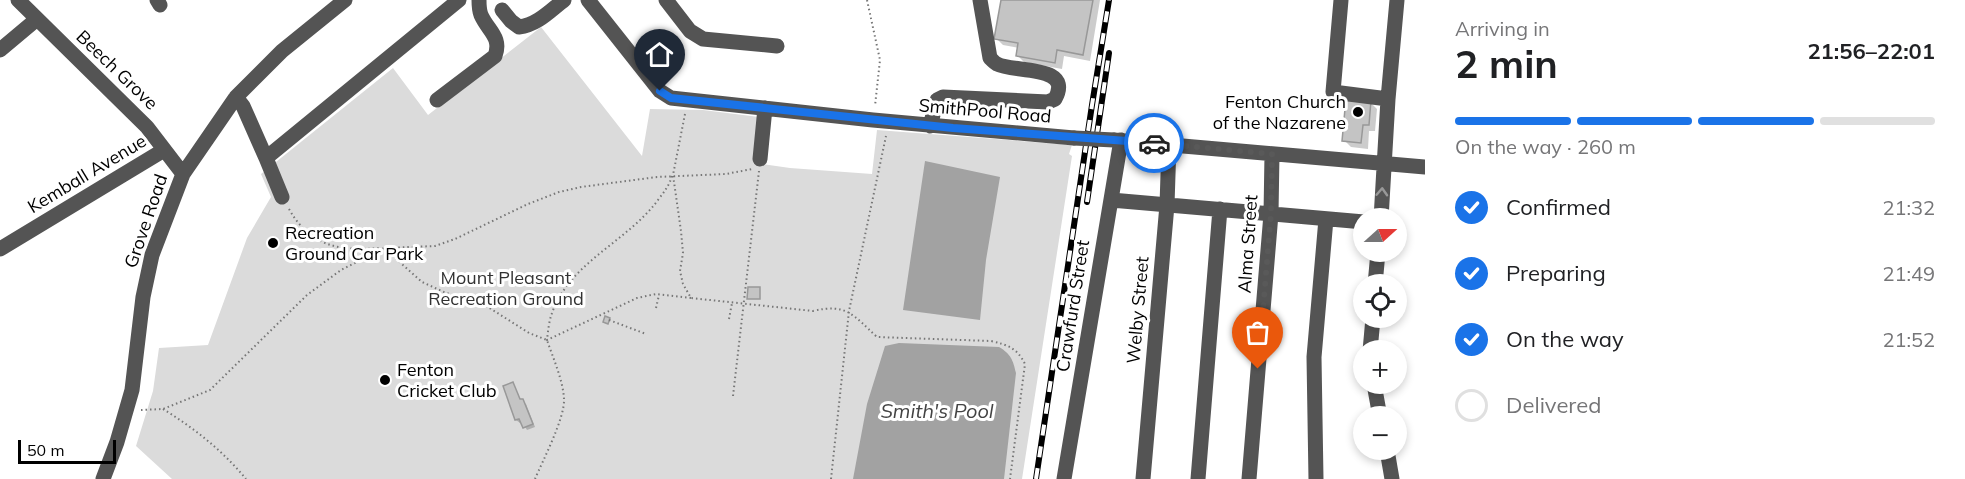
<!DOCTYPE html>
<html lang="en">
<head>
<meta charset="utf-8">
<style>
	body { margin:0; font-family:Mulish,sans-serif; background:#f2f2f2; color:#202124; height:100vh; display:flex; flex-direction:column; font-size:22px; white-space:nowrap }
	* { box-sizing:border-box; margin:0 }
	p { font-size:20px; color:#757577 }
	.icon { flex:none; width:33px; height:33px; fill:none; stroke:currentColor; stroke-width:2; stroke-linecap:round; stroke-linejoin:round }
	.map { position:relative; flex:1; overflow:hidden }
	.drawer { display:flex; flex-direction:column; background:#fff; width:540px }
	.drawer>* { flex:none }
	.needle { width:39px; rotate:69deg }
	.buttons { position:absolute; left:1353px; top:208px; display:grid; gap:12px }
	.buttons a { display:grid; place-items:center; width:54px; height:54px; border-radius:50%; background:#fff; box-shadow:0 3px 9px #0003; font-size:30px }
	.scale { position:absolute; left:18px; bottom:15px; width:98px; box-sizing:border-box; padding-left:6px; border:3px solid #000; border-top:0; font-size:16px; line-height:21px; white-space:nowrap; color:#000; -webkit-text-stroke:4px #fff; paint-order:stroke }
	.pin { position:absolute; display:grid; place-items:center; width:51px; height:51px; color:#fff; margin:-62px -26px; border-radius:50% 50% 50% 0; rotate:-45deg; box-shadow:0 0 6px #0007 }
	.pin .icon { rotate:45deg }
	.courier { position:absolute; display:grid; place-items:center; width:60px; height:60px; margin:-30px; border:4px solid #1a73e8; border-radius:50%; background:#fff; color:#222; box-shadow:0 2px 8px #0007 }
	.head em { font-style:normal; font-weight:700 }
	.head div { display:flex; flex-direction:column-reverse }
	.head { display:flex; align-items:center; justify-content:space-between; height:102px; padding:0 30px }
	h1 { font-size:39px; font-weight:700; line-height:45px }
	.bar { display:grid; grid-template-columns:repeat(4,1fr); gap:9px 6px; align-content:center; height:72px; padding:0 30px }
	.bar i { height:8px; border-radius:4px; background:#e0e0e0 }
	.bar .selected { background:#1a73e8 }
	.bar p { grid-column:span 4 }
	ol { padding:0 30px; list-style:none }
	li { display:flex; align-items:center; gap:18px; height:66px }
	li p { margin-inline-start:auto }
	li .icon { padding:6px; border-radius:50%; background:#1a73e8; color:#fff; stroke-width:4 }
	li:last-child { color:#757577 }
	li i { width:33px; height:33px; border:3px solid #e0e0e0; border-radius:50% }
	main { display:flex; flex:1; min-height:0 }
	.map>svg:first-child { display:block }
</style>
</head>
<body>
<main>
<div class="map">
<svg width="1425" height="479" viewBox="0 0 1425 479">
	<rect width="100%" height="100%" fill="#fff"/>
	<path fill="#dbdbdb" d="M 541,27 L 642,156 L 650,109 L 703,110 L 759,117 L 756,163 L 790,168 L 872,174 L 877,130 L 1072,145 L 1069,154 L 1072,156 L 1022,479 L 172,479 L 136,446 L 153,391 L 159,348 L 208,345 L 247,238 L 271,197 L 261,174 L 393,68 L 428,115 Z"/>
	<path fill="#a2a2a2" d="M 925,161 L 1000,177 L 986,260 L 980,320 L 903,310 Z
		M 899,343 L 999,347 C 1011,354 1013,360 1016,373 L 1004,479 L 853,479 L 867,404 L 885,346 Z"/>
	<path fill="#0003" d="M 1003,0 L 1100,0 L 1090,61 L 1064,56 L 1062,69 L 1024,62 L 1018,56 L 1019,48 L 1003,45 L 996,38 Z
		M 1370,102 L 1377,109 L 1375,131 L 1369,131 L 1368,149 L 1351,147 L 1344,140 Z
		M 513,384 L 521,401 L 526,404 L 535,427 L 527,430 L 522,422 L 520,423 L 516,420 Z"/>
	<path fill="#c4c4c4" stroke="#989898" stroke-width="1.5" d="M 1001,0 L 1093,0 L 1083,55 L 1057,50 L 1055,63 L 1016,56 L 1018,43 L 994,39 Z
		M 1346,98 L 1371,100 L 1369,125 L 1363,125 L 1361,143 L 1342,141 Z
		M 748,287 L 760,287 L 760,299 L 747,299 Z
		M 605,316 L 610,318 L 608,324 L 603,322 Z
		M 513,382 L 520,399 L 523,399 L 533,424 L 523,428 L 519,419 L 515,420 L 503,386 Z"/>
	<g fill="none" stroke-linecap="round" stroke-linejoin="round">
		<path stroke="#767676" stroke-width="2" stroke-dasharray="1.5 3" stroke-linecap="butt" d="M 867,0 L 880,60 L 875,106
			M 685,114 L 673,175 L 681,231 L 683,253 L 680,271 L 683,284 L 691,298 L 813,311 C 847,303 853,315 877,337 L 991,341 C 1008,345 1017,348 1025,364 L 1010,479
			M 672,176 C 669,186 664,192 658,200 C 627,242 570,262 552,313 C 549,321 548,331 547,340 L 637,298 L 656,294 L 691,298
			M 289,209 C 311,248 341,251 381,248
			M 656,308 L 659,295
			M 729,319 L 732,303
			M 609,320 L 646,334
			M 733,396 L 759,171
			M 163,409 C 194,428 223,451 246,479
			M 141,410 L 163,409 L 210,390 L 307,295 L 341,270 L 384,248
			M 535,479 C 543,460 565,418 564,399 C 563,380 553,358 547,340 L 529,333 L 488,307 L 444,292 L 422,282 L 384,248 L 435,246 L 455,239 L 528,204 L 559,192 L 581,187 L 657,177 L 726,174 L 752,169
			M 831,479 L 849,311 L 886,136"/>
		<path stroke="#545454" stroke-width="15" d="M 18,0 L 147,127 L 183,174
			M 157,0 L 160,5
			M 588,0 L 660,91 L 671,98 L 873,120 L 1074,138
			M 666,0 L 690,31 L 703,39 L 777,46
			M 1341,0 L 1333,92 L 1388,99
			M 502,10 L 511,21 L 519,27 C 537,25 550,11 564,0
			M 0,50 L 37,19
			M 236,97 L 243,106 L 266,158
			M 437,100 L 495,56 C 502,37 488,31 481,15 C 479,10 479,5 479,0
			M 930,126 L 937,100 L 943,97 L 1048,102 L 1055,99 C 1074,64 1013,73 997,64 C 995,63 992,60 990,58 L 980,0
			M 1114,140 L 1425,167
			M 760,159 L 765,108
			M 282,197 L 266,158 L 459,0
			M 1111,200 L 1364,222
			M 1381,219 L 1388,99 L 1397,0
			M 0,249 L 164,150
			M 1375,285 L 1378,252
			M 1370,351 L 1373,318
			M 1374,384 L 1380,417
			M 1387,450 L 1392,479
			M 103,479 L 117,442 L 132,390 L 143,297 L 152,255 L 183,174 L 236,97 L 282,51 L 345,0
			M 1064,479 L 1121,140
			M 1143,479 L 1167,205 L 1169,144
			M 1198,479 L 1220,209
			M 1249,479 L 1271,214 L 1272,154
			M 1316,479 L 1314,357 L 1326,219"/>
		<g stroke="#000" stroke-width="6">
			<path id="rail" d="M 1087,202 L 1109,53
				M 1036,479 L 1092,105 L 1109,0"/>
		</g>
		<use href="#rail" stroke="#fff" stroke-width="4" stroke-dasharray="11" stroke-linecap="butt"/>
		<path stroke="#545454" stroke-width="15" d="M 1074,138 L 1114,140"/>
	</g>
	<defs><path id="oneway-chevron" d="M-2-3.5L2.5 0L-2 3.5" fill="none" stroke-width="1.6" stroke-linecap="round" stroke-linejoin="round" transform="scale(1.5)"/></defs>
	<use stroke="#989898" href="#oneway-chevron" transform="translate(1382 192) rotate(-87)"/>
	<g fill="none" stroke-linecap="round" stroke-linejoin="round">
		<path stroke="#595959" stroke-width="6" stroke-dasharray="0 10.8" d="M 1154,143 L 1272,154 L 1271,214 L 1258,369"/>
		<path stroke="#1a73e8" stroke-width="8" d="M 660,91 L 671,98 L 953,128 L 1154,143"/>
	</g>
	<g fill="#000" stroke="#fff" stroke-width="2">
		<circle cx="1358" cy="112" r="6"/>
		<circle cx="273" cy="243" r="6"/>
		<circle cx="385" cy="380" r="6"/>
	</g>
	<g text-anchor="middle" stroke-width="6" stroke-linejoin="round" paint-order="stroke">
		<g font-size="18" fill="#000" stroke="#fff">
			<text transform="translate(117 70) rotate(44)" y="6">Beech Grove</text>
			<text transform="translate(985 111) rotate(5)" y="6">SmithPool Road</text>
			<text transform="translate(87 174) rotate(-31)" y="6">Kemball Avenue</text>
			<text transform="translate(146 221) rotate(-71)" y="6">Grove Road</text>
			<text transform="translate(1248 244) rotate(-86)" y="6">Alma Street</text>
			<text transform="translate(1073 306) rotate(-81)" y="6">Crawfurd Street</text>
			<text transform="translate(1138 310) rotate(-85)" y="6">Welby Street</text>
		</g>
		<g font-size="18" fill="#000" stroke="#fff" text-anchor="start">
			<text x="1346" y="108" text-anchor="end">Fenton Church<tspan x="1346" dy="21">of the Nazarene</tspan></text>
			<text x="285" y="239">Recreation<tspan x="285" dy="21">Ground Car Park</tspan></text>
			<text x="397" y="376">Fenton<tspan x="397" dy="21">Cricket Club</tspan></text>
		</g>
		<g font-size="18" fill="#323232" stroke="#fff">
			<text x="506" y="284">Mount Pleasant<tspan x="506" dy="21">Recreation Ground</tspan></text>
		</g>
		<g font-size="20" font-style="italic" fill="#434343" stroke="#fff">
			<text x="937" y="418">Smith's Pool</text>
		</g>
	</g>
</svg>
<div class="buttons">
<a><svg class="needle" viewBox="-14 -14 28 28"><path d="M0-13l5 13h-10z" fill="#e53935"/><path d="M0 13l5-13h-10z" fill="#757577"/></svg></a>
<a><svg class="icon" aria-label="locate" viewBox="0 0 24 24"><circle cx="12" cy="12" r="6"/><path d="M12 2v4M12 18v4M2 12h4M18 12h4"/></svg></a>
<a>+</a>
<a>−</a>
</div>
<div class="scale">50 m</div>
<div class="pin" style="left:1258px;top:369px;background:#ea580c"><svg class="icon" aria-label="bag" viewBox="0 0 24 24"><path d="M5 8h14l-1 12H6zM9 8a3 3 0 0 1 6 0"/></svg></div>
<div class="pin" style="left:660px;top:91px;background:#1f2937"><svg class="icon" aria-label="home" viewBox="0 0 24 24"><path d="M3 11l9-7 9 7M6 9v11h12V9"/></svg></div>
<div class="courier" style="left:1154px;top:143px"><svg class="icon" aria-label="car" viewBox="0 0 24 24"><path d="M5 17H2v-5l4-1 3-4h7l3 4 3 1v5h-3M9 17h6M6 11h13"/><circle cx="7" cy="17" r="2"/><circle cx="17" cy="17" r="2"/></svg></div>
</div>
<section class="drawer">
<div class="head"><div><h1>2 min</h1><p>Arriving in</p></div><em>21:56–22:01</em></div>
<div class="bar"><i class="selected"></i><i class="selected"></i><i class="selected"></i><i></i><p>On the way · 260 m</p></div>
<ol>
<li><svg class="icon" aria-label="check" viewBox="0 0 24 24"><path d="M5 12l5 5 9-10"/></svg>Confirmed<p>21:32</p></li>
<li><svg class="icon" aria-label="check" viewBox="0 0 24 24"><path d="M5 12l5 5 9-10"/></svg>Preparing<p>21:49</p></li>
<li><svg class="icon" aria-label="check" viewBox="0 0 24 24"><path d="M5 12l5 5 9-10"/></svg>On the way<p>21:52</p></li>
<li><i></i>Delivered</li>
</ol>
</section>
</main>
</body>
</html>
